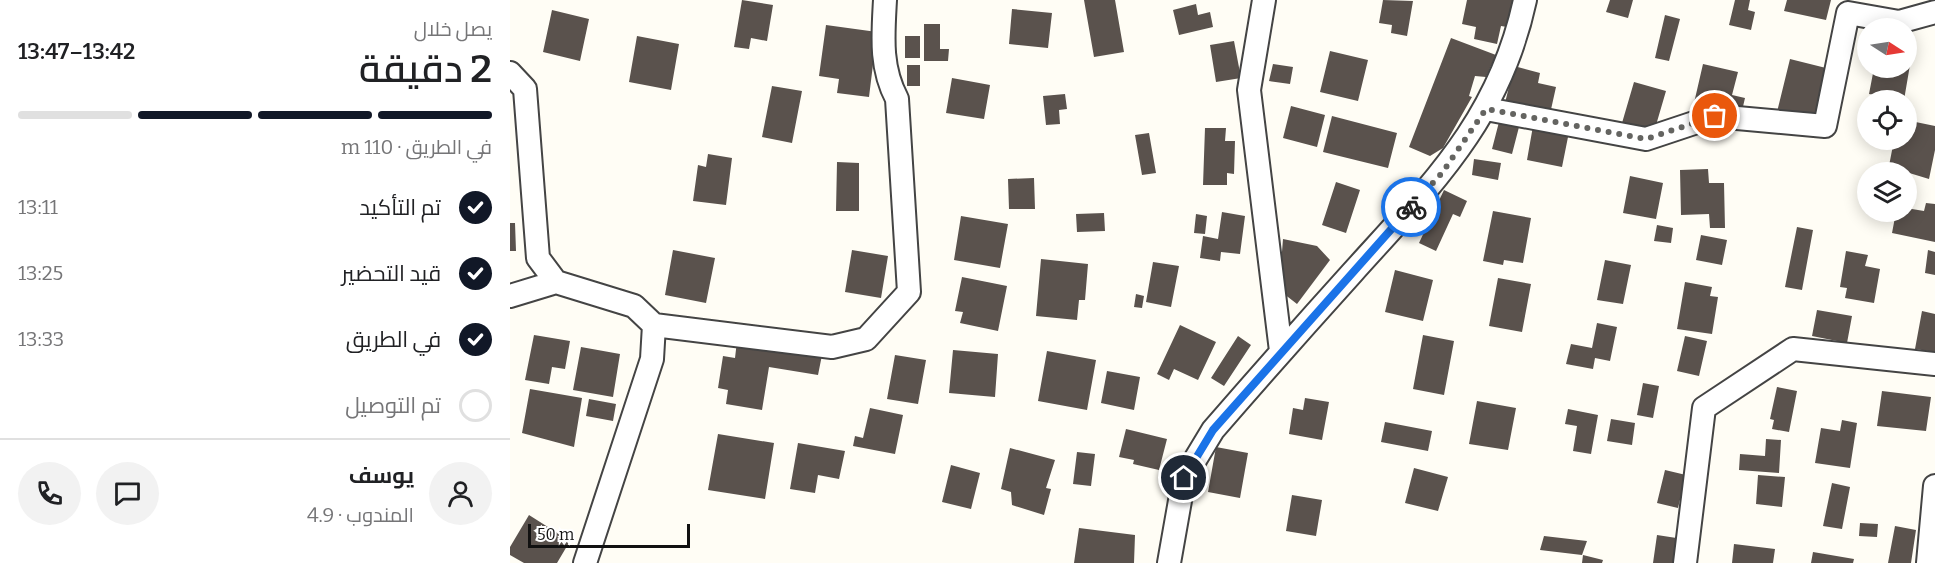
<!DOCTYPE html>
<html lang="ar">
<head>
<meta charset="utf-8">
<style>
	body { margin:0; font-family:Bitter,Cairo,serif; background:#f2f2f2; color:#202124; direction:rtl; height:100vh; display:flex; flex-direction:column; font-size:22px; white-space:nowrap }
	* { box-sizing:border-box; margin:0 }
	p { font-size:20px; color:#757577 }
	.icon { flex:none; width:33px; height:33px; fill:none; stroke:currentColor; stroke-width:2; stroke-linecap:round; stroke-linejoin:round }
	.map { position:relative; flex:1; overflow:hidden; direction:ltr }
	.side { display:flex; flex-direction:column; background:#fff; width:510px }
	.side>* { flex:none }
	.needle { width:39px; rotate:102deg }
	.tools { position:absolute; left:1347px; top:18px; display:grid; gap:12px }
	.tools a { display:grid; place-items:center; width:60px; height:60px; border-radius:50%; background:#fff; box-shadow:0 3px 15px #0003; font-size:30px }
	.scale { position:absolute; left:18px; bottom:15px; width:162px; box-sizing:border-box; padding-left:6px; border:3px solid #111; border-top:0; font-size:16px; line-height:21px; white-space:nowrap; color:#111; -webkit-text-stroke:4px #fff; paint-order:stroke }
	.pin { position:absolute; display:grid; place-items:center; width:51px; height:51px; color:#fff; margin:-26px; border:3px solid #fff; border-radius:50%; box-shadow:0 2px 6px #0007 }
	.courier { position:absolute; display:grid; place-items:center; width:60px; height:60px; margin:-30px; border:4px solid #1a73e8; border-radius:50%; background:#fff; color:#222; box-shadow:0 2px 8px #0007 }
	.overview em { font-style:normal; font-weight:600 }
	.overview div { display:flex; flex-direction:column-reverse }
	.overview { display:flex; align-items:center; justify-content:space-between; height:102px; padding:0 18px }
	h1 { font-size:39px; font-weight:600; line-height:45px }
	.bar { display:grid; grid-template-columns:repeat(4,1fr); gap:9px 6px; align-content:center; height:72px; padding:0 18px }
	.bar i { height:8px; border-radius:4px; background:#e0e0e0 }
	.bar .selected { background:#111827 }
	.bar p { grid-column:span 4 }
	.line { display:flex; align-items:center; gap:15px; padding:0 18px; border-top:2px solid #e0e0e0 }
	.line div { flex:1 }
	.round { display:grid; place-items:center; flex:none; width:63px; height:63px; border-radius:32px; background:#f2f2f2 }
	ol { padding:0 18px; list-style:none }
	li { display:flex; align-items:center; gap:18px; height:66px }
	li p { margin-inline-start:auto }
	li .icon { padding:6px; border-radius:50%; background:#111827; color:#fff; stroke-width:4 }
	li:last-child { color:#757577 }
	li i { width:33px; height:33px; border:3px solid #e0e0e0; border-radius:50% }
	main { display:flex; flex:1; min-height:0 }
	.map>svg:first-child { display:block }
</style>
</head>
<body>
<main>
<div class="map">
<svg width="1425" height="563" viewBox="0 0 1425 563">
	<rect width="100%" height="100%" fill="#fffdf5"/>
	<path fill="#5a524d" d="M 232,0 L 263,5 L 257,41 L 241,38 L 239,49 L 224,47 Z
		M 574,0 L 605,0 L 614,52 L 584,57 Z
		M 873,0 L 903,1 L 897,36 L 881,33 L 882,25 L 869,23 Z
		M 957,0 L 1003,0 L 997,27 L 991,26 L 987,44 L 964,39 L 966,27 L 952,24 Z
		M 1100,0 L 1123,0 L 1118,18 L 1096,12 Z
		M 1225,0 L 1240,0 L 1238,10 L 1245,12 L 1241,30 L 1219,25 Z
		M 1277,0 L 1321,0 L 1316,20 L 1274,11 Z
		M 686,4 L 688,15 L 700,12 L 703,27 L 669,35 L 663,10 Z
		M 502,9 L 542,13 L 538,48 L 499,44 Z
		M 42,10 L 79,19 L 70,61 L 33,52 Z
		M 1155,15 L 1170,19 L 1159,61 L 1145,58 Z
		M 414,24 L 430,24 L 430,49 L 439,49 L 438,61 L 414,61 Z
		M 316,25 L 367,32 L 359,97 L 327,93 L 329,79 L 309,76 Z
		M 127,36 L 169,44 L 161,90 L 119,82 Z
		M 395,36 L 410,36 L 410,58 L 395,58 Z
		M 941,38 L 986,55 L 976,77 L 965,76 L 959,96 L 962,97 L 933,148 L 920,156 L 899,147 Z
		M 724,41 L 731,78 L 706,82 L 700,45 Z
		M 820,51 L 858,60 L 848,101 L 810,92 Z
		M 1280,59 L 1320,69 L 1307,122 L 1267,112 Z
		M 1396,59 L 1401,59 L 1394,100 L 1359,94 L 1364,68 L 1396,68 Z
		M 763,64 L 783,67 L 780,84 L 759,81 Z
		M 1193,64 L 1228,72 L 1222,95 L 1235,98 L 1231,115 L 1184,103 Z
		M 397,65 L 410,65 L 410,86 L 397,86 Z
		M 1004,66 L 1030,73 L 1028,83 L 1046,87 L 1040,114 L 995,103 Z
		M 442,78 L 480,85 L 474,119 L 436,113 Z
		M 1124,82 L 1156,91 L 1144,132 L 1112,123 Z
		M 262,86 L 292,91 L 282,143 L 252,137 Z
		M 555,94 L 557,109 L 549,110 L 550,124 L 536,125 L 533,96 Z
		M 781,106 L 815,115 L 807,147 L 773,138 Z
		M 822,116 L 887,133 L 878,168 L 813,152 Z
		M 1396,120 L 1425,126 L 1425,150 L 1419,179 L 1396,172 L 1378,171 L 1384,140 L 1396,140 Z
		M 989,122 L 1009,127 L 1002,154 L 982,149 Z
		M 1023,126 L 1059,132 L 1052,167 L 1017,160 Z
		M 695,128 L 716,128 L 715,141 L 725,141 L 724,174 L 717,173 L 717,185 L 693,185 Z
		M 639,133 L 646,173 L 632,175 L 625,135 Z
		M 198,154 L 222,158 L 216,205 L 183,201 L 188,165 L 196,167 Z
		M 964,159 L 991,163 L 988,180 L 962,175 Z
		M 327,162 L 349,163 L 349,211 L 326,211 Z
		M 1198,169 L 1199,183 L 1214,183 L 1215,228 L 1200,228 L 1199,214 L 1171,215 L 1170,170 Z
		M 1120,176 L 1153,183 L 1146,219 L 1113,213 Z
		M 524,178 L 525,209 L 499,209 L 498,179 Z
		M 826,182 L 850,190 L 836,233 L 812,225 Z
		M 934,190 L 957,201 L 950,217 L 943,214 L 926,251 L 909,243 Z
		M 1416,203 L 1425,204 L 1425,242 L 1382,233 L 1386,212 L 1396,212 L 1396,208 L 1414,211 Z
		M 983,211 L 1021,218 L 1013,263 L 994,260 L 993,265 L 973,261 Z
		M 712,212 L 735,216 L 730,254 L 711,252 L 710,261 L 690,258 L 693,236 L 708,239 Z
		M 594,213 L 595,231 L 567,232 L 566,214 Z
		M 686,214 L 697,216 L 695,234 L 684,233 Z
		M 451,216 L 498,224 L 490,268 L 444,260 Z
		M 0,223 L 5,223 L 6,251 L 0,251 Z
		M 1147,225 L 1163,228 L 1161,243 L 1144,241 Z
		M 1287,227 L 1303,230 L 1292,290 L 1275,287 Z
		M 1191,235 L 1217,240 L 1212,265 L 1186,260 Z
		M 773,239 L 807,246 L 820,260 L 787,304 L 769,290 Z
		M 163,250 L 205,258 L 196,303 L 155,295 Z
		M 342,250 L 378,256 L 371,298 L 335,292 Z
		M 1418,250 L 1425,252 L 1425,275 L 1415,273 Z
		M 1336,251 L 1358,255 L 1355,266 L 1370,269 L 1364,303 L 1335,298 L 1337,288 L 1330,287 Z
		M 531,259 L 578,264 L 575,300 L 569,300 L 567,320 L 526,316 Z
		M 1095,260 L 1121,265 L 1113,304 L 1087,300 Z
		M 643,262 L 669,266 L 661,307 L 636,302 Z
		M 885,270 L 923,280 L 913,321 L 875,312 Z
		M 452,277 L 497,286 L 488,331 L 450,323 L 453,312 L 445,311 Z
		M 988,278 L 1021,284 L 1012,332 L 979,326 Z
		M 1175,282 L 1202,287 L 1200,296 L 1208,297 L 1202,334 L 1167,329 Z
		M 626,294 L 634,296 L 632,308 L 624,307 Z
		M 1307,310 L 1342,316 L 1337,343 L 1302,336 Z
		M 1412,311 L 1425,314 L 1425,352 L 1405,349 Z
		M 1087,323 L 1107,327 L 1100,361 L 1085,358 L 1083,369 L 1056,364 L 1061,344 L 1082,348 Z
		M 670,325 L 706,342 L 688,380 L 664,369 L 659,380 L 647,374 Z
		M 24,335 L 60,341 L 55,369 L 42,367 L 39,384 L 15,380 Z
		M 913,335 L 944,341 L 934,395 L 903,389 Z
		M 728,336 L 741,345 L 714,386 L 701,378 Z
		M 1175,336 L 1197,341 L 1189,376 L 1167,371 Z
		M 227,341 L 312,355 L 308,375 L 259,367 L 252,410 L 216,404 L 218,390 L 208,388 L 213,356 L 225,358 Z
		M 71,347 L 110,354 L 103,397 L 63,390 Z
		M 443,350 L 488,354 L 485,397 L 439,393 Z
		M 537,351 L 586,360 L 577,410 L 528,401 Z
		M 385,355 L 416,360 L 408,404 L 377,399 Z
		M 597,371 L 630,377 L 624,410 L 591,403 Z
		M 1133,383 L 1149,386 L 1143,418 L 1127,415 Z
		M 1267,387 L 1287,391 L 1279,432 L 1262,429 L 1264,420 L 1260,419 Z
		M 20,389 L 72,398 L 64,447 L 12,433 Z
		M 1372,391 L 1421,397 L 1416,431 L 1367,426 Z
		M 795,398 L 819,402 L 812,440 L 779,434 L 783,408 L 793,410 Z
		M 79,399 L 106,404 L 103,421 L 76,416 Z
		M 967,401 L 1006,408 L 998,450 L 959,444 Z
		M 360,408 L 393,415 L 385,454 L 343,446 L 345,436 L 353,438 Z
		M 1058,409 L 1088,415 L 1081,454 L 1063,451 L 1067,426 L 1055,424 Z
		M 1101,419 L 1125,423 L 1122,445 L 1097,441 Z
		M 1332,420 L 1347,423 L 1340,468 L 1305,463 L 1311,428 L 1330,431 Z
		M 875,422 L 922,431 L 918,451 L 871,442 Z
		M 616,429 L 657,439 L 649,470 L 623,464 L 624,460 L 609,457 Z
		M 208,434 L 264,443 L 255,499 L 198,490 Z
		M 1256,439 L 1271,440 L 1269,473 L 1229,470 L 1230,454 L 1255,456 Z
		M 288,443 L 335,451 L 329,479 L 308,475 L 305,493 L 280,489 Z
		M 706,447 L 738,453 L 730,498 L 698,492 Z
		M 500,448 L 545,460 L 536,488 L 541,489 L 534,515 L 502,505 L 501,492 L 491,489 Z
		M 567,452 L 585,454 L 581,486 L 563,484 Z
		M 441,465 L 470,473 L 461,509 L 432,502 Z
		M 904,468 L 938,477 L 928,511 L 895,503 Z
		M 1155,470 L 1176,475 L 1168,508 L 1147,503 Z
		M 1248,475 L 1275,477 L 1272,507 L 1246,504 Z
		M 1322,483 L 1340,487 L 1332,529 L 1313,526 Z
		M 782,495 L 812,500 L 806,536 L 776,531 Z
		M 19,515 L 60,541 L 47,563 L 14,563 L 0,555 L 0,547 Z
		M 1350,523 L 1368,524 L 1367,537 L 1349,536 Z
		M 1385,526 L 1406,530 L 1401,563 L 1378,563 Z
		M 569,528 L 625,535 L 624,563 L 564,563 Z
		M 1147,535 L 1173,539 L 1168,563 L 1143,563 Z
		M 1034,536 L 1077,541 L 1072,555 L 1030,550 Z
		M 1224,544 L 1265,549 L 1263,563 L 1222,563 Z
		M 1303,552 L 1344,559 L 1343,563 L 1301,563 Z
		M 1073,555 L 1093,560 L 1092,563 L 1072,563 Z"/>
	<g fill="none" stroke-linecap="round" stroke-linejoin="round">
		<g stroke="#444" stroke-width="26">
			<path id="street" d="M 754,0 L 739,90 L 771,351
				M 0,73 L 15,89 L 28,258 L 46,282 L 124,306 L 144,325 L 142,359 L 75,563
				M 976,109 L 1136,139 L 1205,116 L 1315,126 L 1338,13 L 1389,22 L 1425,12
				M 0,296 L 46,282
				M 144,325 L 322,347 L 356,339 L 399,292 L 387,99 C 370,67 373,36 375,0
				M 659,563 L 674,478 L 703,430 C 749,377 795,325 842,273 C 921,185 989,121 1015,0
				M 1175,563 L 1194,408 L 1283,349 L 1425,364
				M 1418,563 L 1425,486"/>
		</g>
		<use href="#street" stroke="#fff" stroke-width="22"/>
	</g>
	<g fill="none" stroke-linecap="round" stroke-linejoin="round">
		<path stroke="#646461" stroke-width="6" stroke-dasharray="0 10.8" d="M 901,207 L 932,173 L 976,109 L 1136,139 L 1205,116"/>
		<path stroke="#1a73e8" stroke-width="8" d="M 674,478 L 703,430 L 901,207"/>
	</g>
</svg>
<div class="tools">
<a><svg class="needle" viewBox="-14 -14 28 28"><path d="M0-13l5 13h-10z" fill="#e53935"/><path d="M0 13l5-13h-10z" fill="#757577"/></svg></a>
<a><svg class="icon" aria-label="locate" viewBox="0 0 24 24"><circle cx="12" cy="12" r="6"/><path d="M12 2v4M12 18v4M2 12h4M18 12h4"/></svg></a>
<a><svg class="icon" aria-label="layers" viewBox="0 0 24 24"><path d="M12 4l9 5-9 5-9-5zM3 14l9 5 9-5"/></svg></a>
</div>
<div class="scale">50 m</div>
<div class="pin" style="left:1205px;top:116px;background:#ea580c"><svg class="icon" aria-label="bag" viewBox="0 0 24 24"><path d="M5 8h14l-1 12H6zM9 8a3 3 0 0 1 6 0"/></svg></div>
<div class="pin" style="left:674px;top:478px;background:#1f2937"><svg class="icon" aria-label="home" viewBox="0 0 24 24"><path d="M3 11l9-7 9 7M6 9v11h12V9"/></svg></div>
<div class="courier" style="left:901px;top:207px"><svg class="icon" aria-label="bike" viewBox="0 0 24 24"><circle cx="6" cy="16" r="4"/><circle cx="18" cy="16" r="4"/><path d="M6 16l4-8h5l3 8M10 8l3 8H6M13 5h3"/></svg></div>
</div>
<section class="side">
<div class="overview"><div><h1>2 دقيقة</h1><p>يصل خلال</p></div><em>13:42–13:47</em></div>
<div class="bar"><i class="selected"></i><i class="selected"></i><i class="selected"></i><i></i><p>في الطريق · 110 m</p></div>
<ol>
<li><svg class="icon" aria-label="check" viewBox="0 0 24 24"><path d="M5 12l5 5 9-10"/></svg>تم التأكيد<p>13:11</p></li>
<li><svg class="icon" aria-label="check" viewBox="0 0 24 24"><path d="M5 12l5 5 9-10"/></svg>قيد التحضير<p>13:25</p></li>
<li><svg class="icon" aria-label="check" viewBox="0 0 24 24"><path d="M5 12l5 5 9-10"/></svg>في الطريق<p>13:33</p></li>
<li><i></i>تم التوصيل</li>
</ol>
<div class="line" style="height:108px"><a class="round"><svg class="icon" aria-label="person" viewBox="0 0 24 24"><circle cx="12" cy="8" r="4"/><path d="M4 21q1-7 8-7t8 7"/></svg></a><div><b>يوسف</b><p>المندوب · 4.9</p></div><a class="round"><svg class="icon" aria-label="chat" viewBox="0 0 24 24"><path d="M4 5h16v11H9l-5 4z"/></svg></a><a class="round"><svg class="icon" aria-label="phone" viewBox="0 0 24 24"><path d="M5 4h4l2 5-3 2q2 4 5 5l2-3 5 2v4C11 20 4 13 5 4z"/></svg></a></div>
</section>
</main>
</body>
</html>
